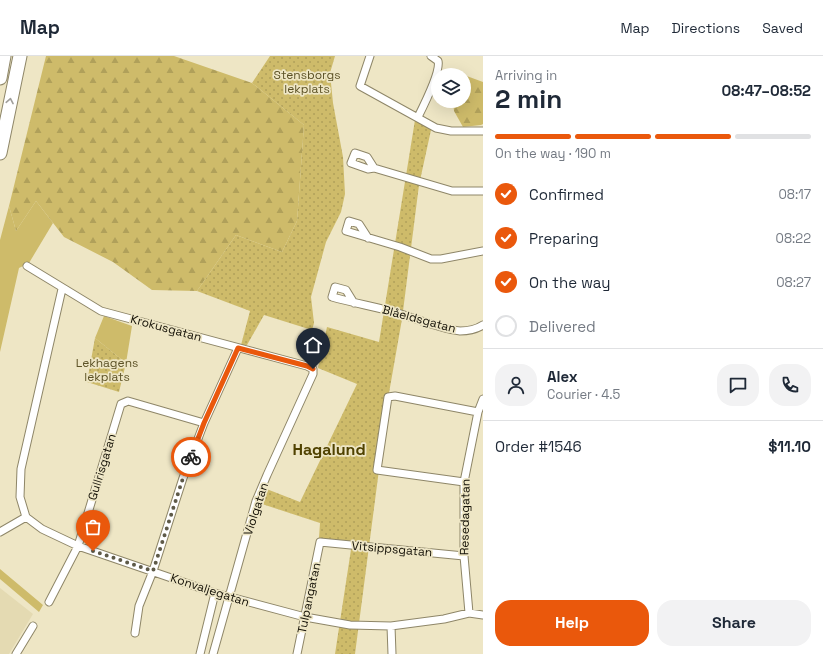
<!DOCTYPE html>
<html lang="en">
<head>
<meta charset="utf-8">
<style>
	body { margin:0; font-family:"Space Grotesk",sans-serif; background:#f2f2f3; color:#1f2937; height:100vh; display:flex; flex-direction:column; font-size:15px; white-space:nowrap }
	* { box-sizing:border-box; margin:0 }
	p { font-size:13px; color:#747a83 }
	.icon { flex:none; width:22px; height:22px; fill:none; stroke:currentColor; stroke-width:2; stroke-linecap:round; stroke-linejoin:round }
	.map { position:relative; flex:1; overflow:hidden }
	.side { display:flex; flex-direction:column; background:#fff; width:340px }
	.side>* { flex:none }
	.fabs { position:absolute; left:431px; top:12px; display:grid; gap:8px }
	.fabs a { display:grid; place-items:center; width:40px; height:40px; border-radius:50%; background:#fff; box-shadow:0 4px 16px #0002; font-size:20px }
	.pin { position:absolute; display:grid; place-items:center; width:34px; height:34px; color:#fff; margin:-41px -17px; border-radius:50% 50% 50% 0; rotate:-45deg; box-shadow:0 0 4px #0007 }
	.pin .icon { rotate:45deg }
	.courier { position:absolute; display:grid; place-items:center; width:40px; height:40px; margin:-20px; border:3px solid #ea580c; border-radius:50%; background:#fff; color:#222; box-shadow:0 1px 5px #0007 }
	.overview em { font-style:normal; font-weight:700 }
	.overview div { display:flex; flex-direction:column-reverse }
	.overview { display:flex; align-items:center; justify-content:space-between; height:68px; padding:0 12px }
	h1 { font-size:26px; font-weight:700; line-height:30px }
	.bar { display:grid; grid-template-columns:repeat(4,1fr); gap:6px 4px; align-content:center; height:48px; padding:0 12px }
	.bar i { height:5px; border-radius:3px; background:#e0e1e3 }
	.bar .active { background:#ea580c }
	.bar p { grid-column:span 4 }
	.line { display:flex; align-items:center; gap:10px; padding:0 12px; border-top:1px solid #e0e1e3 }
	.line div { flex:1 }
	.round { display:grid; place-items:center; flex:none; width:42px; height:42px; border-radius:16px; background:#f2f2f3 }
	ol { padding:0 12px; list-style:none }
	li { display:flex; align-items:center; gap:12px; height:44px }
	li p { margin-inline-start:auto }
	li .icon { padding:4px; border-radius:50%; background:#ea580c; color:#fff; stroke-width:4 }
	li:last-child { color:#747a83 }
	li i { width:22px; height:22px; border:2px solid #e0e1e3; border-radius:50% }
	.primary-button { display:flex; gap:8px; margin-top:auto; padding:8px 12px }
	.primary-button a { flex:1; height:46px; border-radius:16px; background:#ea580c; color:#fff; font-size:16px; font-weight:700; line-height:46px; text-align:center }
	.primary-button a+a { background:#f2f2f3; color:#1f2937 }
	header { display:flex; align-items:center; gap:24px; box-sizing:border-box; height:56px; padding:0 20px; background:#fff; border-bottom:1px solid #e0e1e3 }
	header strong { font-size:19px }
	nav { display:flex; gap:22px; margin-inline-start:auto; font-size:14px }
	main { display:flex; flex:1; min-height:0 }
	.map>svg:first-child { display:block }
</style>
</head>
<body>
<header>
<strong>Map</strong>
<nav><a>Map</a><a>Directions</a><a>Saved</a></nav>
</header>
<main>
<div class="map">
<svg width="483" height="598" viewBox="0 0 483 598">
	<defs>
		<pattern id="forest-firs" width="22" height="20" patternUnits="userSpaceOnUse"><rect width="22" height="20" fill="#cebb6a"/><path d="M5 1l3.5 6h-7zM16 11l3.5 6h-7z" fill="#b0a05a"/></pattern>
		<pattern id="park-dots" width="8" height="8" patternUnits="userSpaceOnUse"><rect width="8" height="8" fill="#cebb6a"/><path d="M2 2h.1M6 6h.1" fill="none" stroke="#b0a05a" stroke-width="1.8" stroke-linecap="round"/></pattern>
	</defs>
	<rect width="100%" height="100%" fill="#eee6c5"/>
	<path fill="#e4dab2" d="M 0,532 L 33,558 L 9,598 L 0,598 Z"/>
	<path fill="#cebb6a" d="M 36,145 L 53,167 L 29,207 L 19,212 L 0,296 L 0,184 L 9,150 L 16,175 Z
		M 104,260 L 132,270 L 126,307 L 95,282 Z
		M 0,513 L 43,549 L 39,556 L 0,523 Z"/>
	<path fill="url(#forest-firs)" d="M 46,0 L 174,0 L 252,27 L 304,69 L 297,165 L 282,196 L 236,179 L 197,235 L 152,234 L 113,206 L 64,181 L 36,145 L 16,175 L 9,150 Z
		M 464,19 L 483,26 L 483,68 L 481,69 L 463,71 L 454,55 L 453,45 L 464,45 Z"/>
	<path fill="url(#park-dots)" d="M 270,0 L 335,0 L 330,17 L 333,47 L 343,101 L 345,138 L 341,156 L 326,186 L 311,241 L 314,267 L 312,274 L 264,259 L 247,289 L 241,289 L 250,255 L 197,235 L 236,179 L 282,196 L 297,165 L 304,69 L 252,27 Z
		M 415,64 L 431,74 L 419,129 L 402,263 L 389,337 L 355,598 L 335,598 L 352,487 L 319,482 L 320,467 L 259,447 L 264,432 L 300,446 L 357,328 L 318,312 L 327,271 L 379,286 Z
		M 95,282 L 126,307 L 119,336 L 87,326 Z"/>
	<g fill="none" stroke-linecap="round" stroke-linejoin="round">
		<g stroke="#8e8668" stroke-width="9">
			<path id="street" d="M 370,0 L 360,30 L 436,72 L 451,75 L 483,75
				M 418,61 C 423,51 441,15 438,5 L 431,0
				M 374,112 L 367,101 L 355,97 L 351,107 L 368,113 L 374,112 L 452,135 L 483,135
				M 368,182 L 359,168 L 349,165 L 346,175 L 400,191 L 431,203 L 441,203 L 483,195
				M 27,210 L 101,255 L 307,310 L 313,313 L 313,318 L 267,419 L 256,445 L 213,598
				M 62,233 L 21,413 L 20,441 L 26,461 L 42,473 L 78,490 L 215,537 L 305,561 L 350,569 L 391,570 L 444,563 L 469,557 L 483,559
				M 354,247 L 346,234 L 335,231 L 332,241 C 354,247 376,251 398,257 C 416,263 442,273 460,275 C 467,275 477,273 483,269
				M 464,426 L 377,414 L 388,341 L 395,340 L 478,356
				M 0,476 L 26,461
				M 49,546 L 78,490 L 121,348 L 128,345 L 204,367
				M 469,557 L 464,500 L 464,426 L 478,356 L 483,343
				M 391,570 L 392,598
				M 135,577 L 139,550 L 153,515 L 183,422 L 204,367 L 238,292
				M 16,598 L 33,570
				M 200,598 L 215,537
				M 297,598 L 320,486 L 464,500"/>
		</g>
		<g stroke="#8e8668" stroke-width="15">
			<path id="highway" d="M 0,22 L 4,0
				M 0,97 L 20,0"/>
		</g>
		<use href="#street" stroke="#fff" stroke-width="7"/>
		<use href="#highway" stroke="#fff" stroke-width="13"/>
	</g>
	<defs><path id="oneway-chevron" d="M-2-3.5L2.5 0L-2 3.5" fill="none" stroke-width="1.6" stroke-linecap="round" stroke-linejoin="round"/></defs>
	<use stroke="#a09f9b" href="#oneway-chevron" transform="translate(10 45) rotate(-79)"/>
	<g fill="none" stroke-linecap="round" stroke-linejoin="round">
		<path stroke="#5e5a48" stroke-width="4" stroke-dasharray="0 7.2" d="M 93,495 L 153,515 L 183,422 L 191,401"/>
		<path stroke="#ea580c" stroke-width="5" d="M 191,401 L 204,367 L 238,292 L 307,310 L 313,313"/>
	</g>
	<g text-anchor="middle" stroke-width="3.5" stroke-linejoin="round" paint-order="stroke">
		<g font-size="12" fill="#5c5226" stroke="#eee6c5">
			<text x="307" y="23">Stensborgs<tspan x="307" dy="14">lekplats</tspan></text>
			<text x="107" y="311">Lekhagens<tspan x="107" dy="14">lekplats</tspan></text>
		</g>
		<g font-size="12" fill="#110e04" stroke="#eee6c5">
			<text transform="translate(419 263) rotate(15)" y="4">Blåeldsgatan</text>
			<text transform="translate(166 272) rotate(15)" y="4">Krokusgatan</text>
			<text transform="translate(102 411) rotate(-73)" y="4">Gullrisgatan</text>
			<text transform="translate(256 453) rotate(-72)" y="4">Violgatan</text>
			<text transform="translate(465 461) rotate(-89)" y="4">Resedagatan</text>
			<text transform="translate(392 493) rotate(5)" y="4">Vitsippsgatan</text>
			<text transform="translate(210 534) rotate(18)" y="4">Konvaljegatan</text>
			<text transform="translate(309 542) rotate(-78)" y="4">Tulpangatan</text>
		</g>
		<g font-size="16" font-weight="bold" fill="#504200" stroke="#eee6c5">
			<text x="329" y="399">Hagalund</text>
		</g>
	</g>
</svg>
<div class="fabs">
<a><svg class="icon" aria-label="layers" viewBox="0 0 24 24"><path d="M12 4l9 5-9 5-9-5zM3 14l9 5 9-5"/></svg></a>
</div>
<div class="pin" style="left:93px;top:495px;background:#ea580c"><svg class="icon" aria-label="bag" viewBox="0 0 24 24"><path d="M5 8h14l-1 12H6zM9 8a3 3 0 0 1 6 0"/></svg></div>
<div class="pin" style="left:313px;top:313px;background:#1f2937"><svg class="icon" aria-label="home" viewBox="0 0 24 24"><path d="M3 11l9-7 9 7M6 9v11h12V9"/></svg></div>
<div class="courier" style="left:191px;top:401px"><svg class="icon" aria-label="bike" viewBox="0 0 24 24"><circle cx="6" cy="16" r="4"/><circle cx="18" cy="16" r="4"/><path d="M6 16l4-8h5l3 8M10 8l3 8H6M13 5h3"/></svg></div>
</div>
<section class="side">
<div class="overview"><div><h1>2 min</h1><p>Arriving in</p></div><em>08:47–08:52</em></div>
<div class="bar"><i class="active"></i><i class="active"></i><i class="active"></i><i></i><p>On the way · 190 m</p></div>
<ol>
<li><svg class="icon" aria-label="check" viewBox="0 0 24 24"><path d="M5 12l5 5 9-10"/></svg>Confirmed<p>08:17</p></li>
<li><svg class="icon" aria-label="check" viewBox="0 0 24 24"><path d="M5 12l5 5 9-10"/></svg>Preparing<p>08:22</p></li>
<li><svg class="icon" aria-label="check" viewBox="0 0 24 24"><path d="M5 12l5 5 9-10"/></svg>On the way<p>08:27</p></li>
<li><i></i>Delivered</li>
</ol>
<div class="line" style="height:72px"><a class="round"><svg class="icon" aria-label="person" viewBox="0 0 24 24"><circle cx="12" cy="8" r="4"/><path d="M4 21q1-7 8-7t8 7"/></svg></a><div><b>Alex</b><p>Courier · 4.5</p></div><a class="round"><svg class="icon" aria-label="chat" viewBox="0 0 24 24"><path d="M4 5h16v11H9l-5 4z"/></svg></a><a class="round"><svg class="icon" aria-label="phone" viewBox="0 0 24 24"><path d="M5 4h4l2 5-3 2q2 4 5 5l2-3 5 2v4C11 20 4 13 5 4z"/></svg></a></div>
<div class="line" style="height:52px"><div>Order #1546</div><b>$11.10</b></div>
<div class="primary-button"><a>Help</a><a>Share</a></div>
</section>
</main>
</body>
</html>
